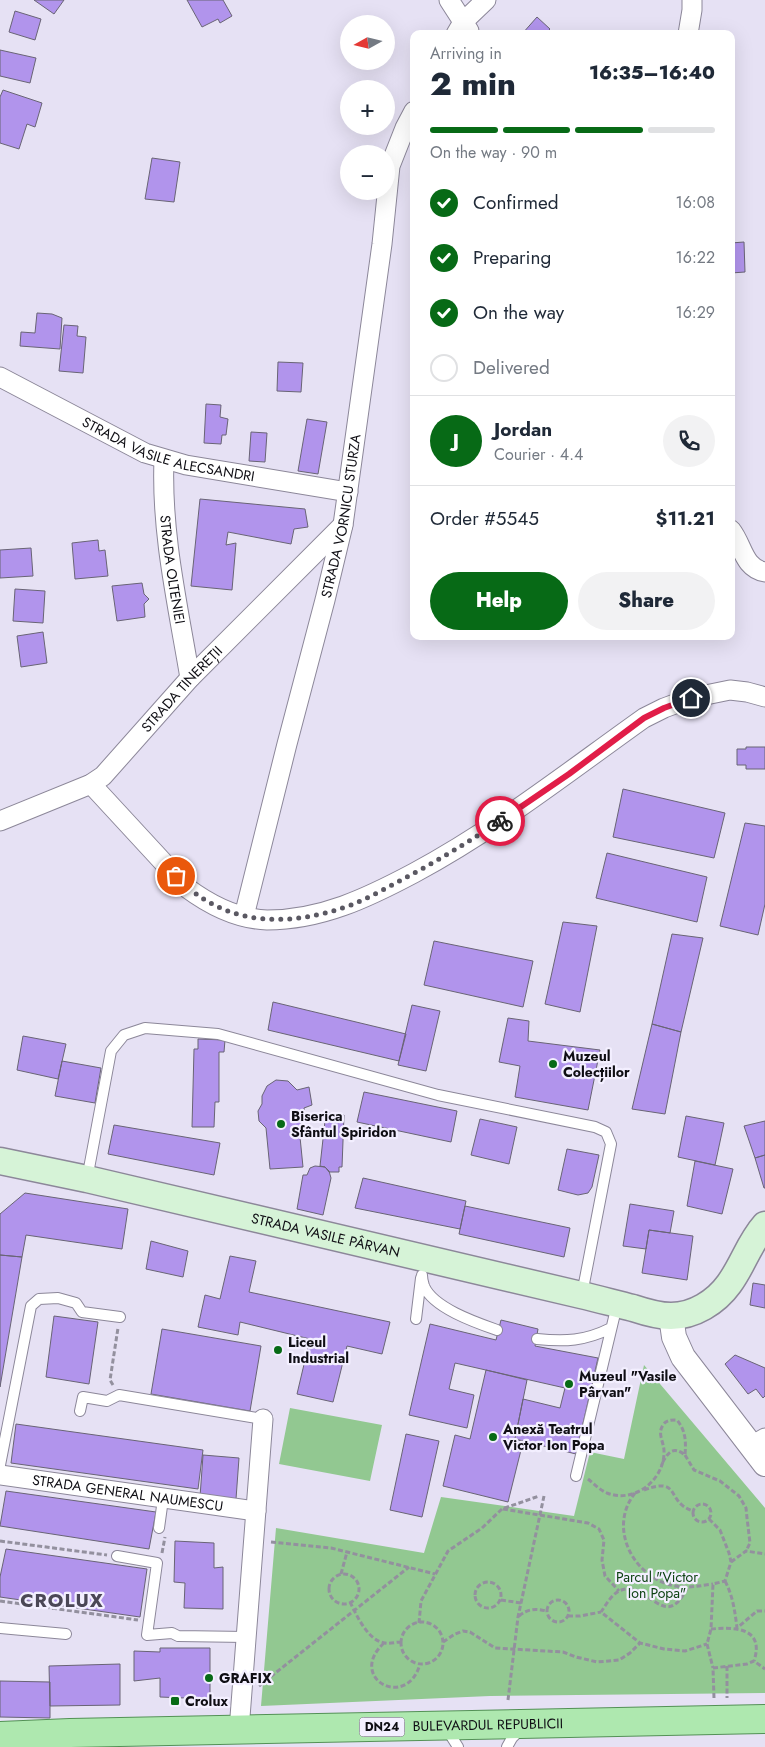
<!DOCTYPE html>
<html lang="en">
<head>
<meta charset="utf-8">
<style>
	body { margin:0; font-family:Jost,sans-serif; background:#f2f2f3; color:#1f2937; height:100vh; display:flex; flex-direction:column; font-size:19px; white-space:nowrap }
	* { box-sizing:border-box; margin:0 }
	p { font-size:16px; color:#747a83 }
	.icon { flex:none; width:28px; height:28px; fill:none; stroke:currentColor; stroke-width:2; stroke-linecap:round; stroke-linejoin:round }
	.map { position:relative; flex:1; overflow:hidden }
	.details { position:absolute; left:410px; top:30px; width:325px; height:610px; display:flex; flex-direction:column; background:#fff; border-radius:10px; box-shadow:0 5px 20px #0002 }
	.details>* { flex:none }
	.needle { width:32px; rotate:262deg }
	.controls { position:absolute; left:340px; top:15px; display:grid; gap:10px }
	.controls a { display:grid; place-items:center; width:55px; height:55px; border-radius:50%; background:#fff; box-shadow:0 5px 20px #0002; font-size:25px }
	.pin { position:absolute; display:grid; place-items:center; width:42px; height:42px; color:#fff; margin:-21px; border:2px solid #fff; border-radius:50%; box-shadow:0 1px 5px #0007 }
	.courier { position:absolute; display:grid; place-items:center; width:50px; height:50px; margin:-25px; border:4px solid #e11d48; border-radius:50%; background:#fff; color:#222; box-shadow:0 1px 6px #0007 }
	.overview em { font-style:normal; font-weight:800 }
	.overview div { display:flex; flex-direction:column-reverse }
	.overview { display:flex; align-items:center; justify-content:space-between; height:85px; padding:0 20px }
	h1 { font-size:32px; font-weight:800; line-height:38px }
	.bar { display:grid; grid-template-columns:repeat(4,1fr); gap:8px 5px; align-content:center; height:60px; padding:0 20px }
	.bar i { height:6px; border-radius:4px; background:#e0e1e3 }
	.bar .selected { background:#076a16 }
	.bar p { grid-column:span 4 }
	.line { display:flex; align-items:center; gap:12px; padding:0 20px; border-top:1px solid #e0e1e3 }
	.line div { flex:1 }
	.round { display:grid; place-items:center; flex:none; width:52px; height:52px; border-radius:26px; background:#f2f2f3 }
	ol { padding:0 20px; list-style:none }
	li { display:flex; align-items:center; gap:15px; height:55px }
	li p { margin-inline-start:auto }
	li .icon { padding:5px; border-radius:50%; background:#076a16; color:#fff; stroke-width:4 }
	li:last-child { color:#747a83 }
	li i { width:28px; height:28px; border:2px solid #e0e1e3; border-radius:50% }
	.action { display:flex; gap:10px; margin-top:auto; padding:10px 20px }
	.action a { flex:1; height:58px; border-radius:30px; background:#076a16; color:#fff; font-size:20px; font-weight:800; line-height:58px; text-align:center }
	.action a+a { background:#f2f2f3; color:#1f2937 }
	.map>svg:first-child { display:block }
</style>
</head>
<body>
<div class="map">
<svg width="765" height="1747" viewBox="0 0 765 1747">
	<rect width="100%" height="100%" fill="#e6e1f4"/>
	<path fill="#92c891" d="M 644,1365 L 765,1508 L 765,1693 L 490,1696 L 261,1706 L 276,1528 L 424,1553 L 441,1497 L 574,1516 L 590,1452 L 624,1459 Z
		M 290,1408 L 382,1425 L 370,1481 L 279,1464 Z"/>
	<path fill="#b194ec" stroke="#696475" d="M 34,0 L 64,0 L 54,14 Z
		M 187,0 L 223,0 L 232,16 L 220,23 L 218,19 L 202,27 Z
		M 15,11 L 41,19 L 35,40 L 9,32 Z
		M 537,17 L 550,29 L 545,34 L 522,34 Z
		M 0,50 L 36,58 L 30,83 L 0,76 Z
		M 3,90 L 42,103 L 35,127 L 27,124 L 19,149 L 0,143 L 0,97 Z
		M 152,158 L 180,162 L 174,202 L 145,199 Z
		M 744,242 L 745,272 L 731,273 L 731,243 Z
		M 37,313 L 52,314 L 62,318 L 60,349 L 20,346 L 21,332 L 35,333 Z
		M 64,325 L 78,326 L 77,336 L 86,337 L 83,373 L 59,371 Z
		M 278,362 L 303,363 L 301,392 L 277,391 Z
		M 206,404 L 221,405 L 220,417 L 228,419 L 226,435 L 222,435 L 221,444 L 204,443 Z
		M 307,419 L 327,422 L 318,474 L 298,471 Z
		M 251,432 L 267,433 L 265,462 L 249,461 Z
		M 200,499 L 305,509 L 308,527 L 294,529 L 291,544 L 228,532 L 226,545 L 236,543 L 232,590 L 191,586 Z
		M 98,540 L 99,551 L 105,550 L 108,576 L 75,579 L 72,543 Z
		M 31,548 L 33,576 L 0,578 L 0,550 Z
		M 142,583 L 144,594 L 149,599 L 144,604 L 145,617 L 117,621 L 112,586 Z
		M 15,589 L 45,591 L 43,623 L 13,621 Z
		M 43,632 L 47,663 L 21,667 L 17,636 Z
		M 746,747 L 765,747 L 765,769 L 746,769 L 746,765 L 737,765 L 737,749 L 746,749 Z
		M 623,789 L 725,813 L 714,858 L 613,837 Z
		M 745,823 L 765,826 L 765,904 L 758,935 L 720,926 Z
		M 607,853 L 707,877 L 697,922 L 596,898 Z
		M 563,922 L 597,926 L 580,1012 L 545,1004 Z
		M 672,934 L 703,938 L 681,1032 L 652,1024 Z
		M 434,941 L 533,961 L 523,1007 L 424,985 Z
		M 273,1002 L 406,1034 L 399,1061 L 268,1030 Z
		M 412,1005 L 440,1011 L 426,1071 L 398,1065 Z
		M 508,1018 L 529,1021 L 528,1041 L 600,1050 L 588,1110 L 515,1097 L 520,1066 L 499,1062 Z
		M 652,1024 L 681,1032 L 665,1114 L 632,1109 Z
		M 23,1036 L 66,1044 L 58,1079 L 17,1070 Z
		M 198,1039 L 225,1040 L 224,1052 L 219,1052 L 219,1102 L 215,1102 L 214,1127 L 192,1127 L 194,1049 L 198,1049 Z
		M 62,1061 L 101,1068 L 95,1103 L 55,1096 Z
		M 276,1080 L 288,1081 L 297,1090 L 309,1087 L 312,1105 L 304,1108 L 305,1116 L 299,1127 L 303,1167 L 270,1169 L 266,1128 L 259,1121 L 258,1111 L 262,1104 L 262,1096 L 267,1086 Z
		M 364,1092 L 457,1111 L 451,1142 L 357,1122 Z
		M 326,1112 L 344,1115 L 342,1167 L 339,1167 L 339,1172 L 329,1172 L 325,1167 L 320,1166 Z
		M 686,1116 L 724,1123 L 715,1165 L 678,1157 Z
		M 480,1119 L 517,1127 L 509,1164 L 471,1155 Z
		M 765,1121 L 765,1155 L 755,1158 L 744,1126 Z
		M 114,1125 L 220,1143 L 214,1175 L 108,1154 Z
		M 567,1149 L 599,1155 L 592,1187 L 588,1193 L 578,1195 L 558,1190 Z
		M 765,1155 L 765,1188 L 764,1188 L 755,1158 Z
		M 695,1161 L 733,1169 L 722,1214 L 687,1206 Z
		M 315,1166 L 325,1167 L 329,1171 L 331,1178 L 323,1215 L 297,1209 L 303,1175 L 307,1175 L 310,1168 Z
		M 363,1178 L 466,1201 L 460,1229 L 355,1208 Z
		M 25,1193 L 128,1209 L 122,1249 L 26,1235 L 22,1257 L 0,1255 L 0,1214 Z
		M 630,1204 L 674,1211 L 670,1233 L 649,1230 L 646,1249 L 623,1246 Z
		M 465,1206 L 570,1228 L 564,1257 L 459,1234 Z
		M 649,1230 L 693,1236 L 687,1280 L 642,1273 Z
		M 151,1241 L 188,1251 L 183,1277 L 146,1269 Z
		M 0,1255 L 22,1257 L 0,1387 Z
		M 230,1256 L 256,1261 L 249,1292 L 390,1322 L 382,1354 L 347,1346 L 333,1402 L 297,1394 L 310,1339 L 240,1322 L 238,1335 L 198,1327 L 205,1295 L 220,1299 Z
		M 753,1283 L 765,1285 L 765,1308 L 750,1305 Z
		M 54,1316 L 98,1322 L 89,1384 L 46,1377 Z
		M 501,1320 L 538,1329 L 535,1346 L 598,1358 L 576,1454 L 515,1439 L 523,1399 L 560,1408 L 565,1388 L 455,1363 L 449,1389 L 474,1395 L 467,1428 L 409,1415 L 430,1324 L 496,1340 Z
		M 162,1329 L 261,1346 L 250,1411 L 151,1394 Z
		M 735,1355 L 765,1368 L 765,1396 L 763,1398 L 756,1389 L 748,1394 L 725,1364 Z
		M 486,1370 L 527,1380 L 515,1439 L 523,1442 L 508,1502 L 443,1486 L 455,1435 L 470,1439 Z
		M 16,1424 L 203,1450 L 198,1489 L 11,1463 Z
		M 406,1434 L 439,1441 L 422,1517 L 390,1510 Z
		M 203,1455 L 239,1458 L 236,1499 L 200,1497 Z
		M 6,1491 L 156,1512 L 149,1549 L 0,1526 Z
		M 175,1541 L 214,1543 L 214,1568 L 223,1567 L 223,1609 L 184,1608 L 185,1583 L 174,1582 Z
		M 6,1549 L 147,1569 L 140,1617 L 0,1597 L 0,1577 Z
		M 160,1648 L 210,1648 L 210,1699 L 160,1697 L 160,1678 L 134,1681 L 134,1651 L 160,1652 Z
		M 120,1664 L 120,1705 L 50,1706 L 49,1666 Z
		M 0,1681 L 50,1682 L 50,1718 L 0,1717 Z"/>
	<g fill="none" stroke-linecap="round" stroke-linejoin="round">
		<g stroke="#8c8799" stroke-width="12">
			<path id="service" d="M 87,1179 L 111,1051 L 124,1035 L 145,1028 L 218,1034 L 438,1095 L 595,1127 L 606,1132 L 611,1144 L 582,1294
				M 422,1275 C 422,1278 423,1283 424,1286 C 433,1308 477,1323 497,1330
				M 416,1319 L 421,1278
				M 537,1339 C 565,1342 585,1341 611,1328
				M 80,1411 L 83,1397 L 107,1401 L 119,1395 L 263,1419
				M 0,1465 L 31,1306 L 39,1299 L 58,1298 L 76,1303 L 82,1312 L 120,1317
				M 576,1476 L 617,1305
				M 159,1528 L 163,1499
				M 117,1556 L 157,1563 L 147,1635 L 172,1633 L 178,1636 L 246,1637
				M 0,1628 L 66,1634
				M 446,1728 L 458,1747
				M 507,1747 L 512,1738 L 520,1730"/>
		</g>
		<g stroke="#8c8799" stroke-width="21">
			<g id="minor">
				<path d="M 449,0 L 469,31"/>
				<path d="M 456,34 L 463,22 L 486,0"/>
				<path d="M 688,34 L 692,10 L 692,0"/>
				<path id="s1" d="M 0,377 L 145,453 L 186,465 L 348,492"/>
				<path id="s2" d="M 164,460 C 161,533 178,606 190,678"/>
				<path d="M 731,530 C 743,545 743,568 765,572"/>
				<path d="M 91,784 L 187,888 C 210,905 238,919 267,920 C 321,920 367,898 414,873 C 496,829 568,772 644,718 L 664,708 L 691,698 L 730,690 L 747,692 L 765,697"/>
				<path id="s3" d="M 0,821 L 91,784 L 103,776 L 190,678 L 343,525"/>
				<path id="s4" d="M 244,916 L 287,744 L 325,600 L 343,525 L 382,244 L 390,166 L 405,128 L 414,111"/>
				<path d="M 751,1446 L 765,1438"/>
				<path id="s5" d="M 0,1475 L 256,1511"/>
				<path d="M 239,1730 L 263,1419"/>
			</g>
		</g>
		<g stroke="#8c8799" stroke-width="26">
			<path id="tertiary" d="M 671,1316 L 674,1337 L 683,1357 L 765,1464"/>
		</g>
		<g stroke="#8c8799" stroke-width="29">
			<g id="secondary">
				<path id="s6" d="M 0,1161 L 87,1179 L 581,1295 C 599,1299 616,1304 633,1308 C 645,1312 659,1316 671,1316 C 694,1316 716,1302 729,1284 C 743,1265 749,1243 765,1225"/>
			</g>
		</g>
		<g stroke="#539156" stroke-width="30">
			<g id="primary">
				<path id="s7" d="M 0,1736 L 70,1733 L 765,1719"/>
			</g>
		</g>
		<path stroke="#93909e" stroke-width="3" stroke-dasharray="5 2.5" stroke-linecap="butt" d="M 113,1385 L 110,1380 L 118,1328
			M 685,1455 L 694,1470 L 720,1481 L 739,1496 L 746,1508 L 747,1518 L 750,1543 L 746,1551
			M 588,1479 C 594,1484 600,1490 607,1493 C 635,1504 665,1479 664,1451 C 664,1442 657,1434 663,1425 C 666,1420 671,1420 677,1420 C 686,1431 686,1442 685,1455 C 672,1445 668,1453 661,1465
			M 644,1490 C 682,1476 665,1502 693,1511
			M 635,1493 C 608,1527 632,1575 671,1585 C 686,1589 698,1586 713,1584
			M693 1513a9 9 0 1 1 18 0a9 9 0 1 1-18 0Z
			M 503,1509 L 588,1523 L 599,1529 L 604,1540 L 602,1560 L 605,1576 L 619,1591
			M 709,1519 L 720,1530 L 729,1553 L 731,1562 L 725,1581 L 713,1584 L 711,1629 L 707,1644 L 713,1668
			M 0,1541 L 107,1555
			M 271,1542 L 331,1548 L 435,1574
			M 162,1553 L 165,1537
			M 731,1562 L 746,1551 L 765,1554
			M 341,1574 L 347,1552
			M329 1589a15 15 0 1 1 30 0a15 15 0 1 1-30 0Z
			M 725,1581 C 733,1596 735,1612 737,1628 L 757,1611 L 765,1611
			M475 1595a13 13 0 1 1 26 0a13 13 0 1 1-26 0Z
			M 687,1588 C 664,1635 648,1577 619,1591 C 611,1595 606,1605 601,1612 L 640,1643 L 664,1649 L 685,1651 L 707,1644
			M547 1611a11 11 0 1 1 22 0a11 11 0 1 1-22 0Z
			M 501,1600 L 521,1603
			M 0,1601 L 138,1620
			M 350,1602 C 357,1616 368,1641 385,1643 C 390,1644 396,1642 401,1642
			M 519,1616 C 527,1609 536,1608 546,1611
			M 568,1616 L 580,1616 L 601,1612
			M401 1643a21 21 0 1 1 42 0a21 21 0 1 1-42 0Z
			M 419,1623 L 421,1601 L 448,1551 L 482,1528 L 502,1509 L 539,1496
			M 711,1629 C 734,1627 765,1627 754,1661
			M 443,1642 L 455,1634 L 463,1631 L 470,1632 L 495,1648 L 563,1652 L 576,1657 L 597,1662 L 619,1660 L 630,1653 L 640,1643
			M 384,1643 C 346,1678 407,1711 420,1664
			M 727,1666 L 727,1698
			M 259,1686 L 409,1567
			M 714,1698 L 713,1668 L 747,1664 L 754,1661 L 765,1669
			M 508,1700 L 518,1617 L 544,1496"/>
		<use href="#service" stroke="#fff" stroke-width="10"/>
		<use href="#minor" stroke="#fff" stroke-width="19"/>
		<use href="#tertiary" stroke="#fff" stroke-width="24"/>
		<use href="#secondary" stroke="#d6f3d7" stroke-width="26"/>
		<use href="#primary" stroke="#aee8af" stroke-width="28"/>
	</g>
	<g fill="none" stroke-linecap="round" stroke-linejoin="round">
		<path stroke="#5a5862" stroke-width="5" stroke-dasharray="0 9" d="M 176,876 C 224,927 288,928 351,905 C 371,897 390,886 409,876 C 440,859 470,841 500,821"/>
		<path stroke="#e11d48" stroke-width="6" d="M 500,821 L 569,774 L 644,718 L 664,708 L 691,698"/>
	</g>
	<g fill="#076a16" stroke="#f3efff" stroke-width="2">
		<circle cx="553" cy="1064" r="5"/>
		<circle cx="281" cy="1124" r="5"/>
		<circle cx="278" cy="1350" r="5"/>
		<circle cx="569" cy="1384" r="5"/>
		<circle cx="493" cy="1437" r="5"/>
		<circle cx="209" cy="1678" r="5"/>
		<rect x="170" y="1696" width="10" height="10" rx="2.5"/>
	</g>
	<g text-anchor="middle" stroke-width="4.5" stroke-linejoin="round" paint-order="stroke">
		<rect fill="#f3efff" stroke="#53525a" stroke-width="1" x="359.5" y="1717.5" width="45" height="19" rx="4"/>
		<g font-size="12" font-weight="bold" fill="#0f0e14">
			<text x="382" y="1731">DN24</text>
		</g>
		<g font-size="14" fill="#0f0e14" stroke="#f3efff">
			<text dy="5" stroke="none"><textPath href="#s1" startOffset="185">STRADA VASILE ALECSANDRI</textPath></text>
			<text dy="5" stroke="none"><textPath href="#s4" startOffset="412">STRADA VORNICU STURZA</textPath></text>
			<text dy="5" stroke="none"><textPath href="#s2" startOffset="110">STRADA OLTENIEI</textPath></text>
			<text dy="5" stroke="none"><textPath href="#s3" startOffset="230">STRADA TINEREȚII</textPath></text>
			<text dy="5" stroke="none"><textPath href="#s6" startOffset="334">STRADA VASILE PÂRVAN</textPath></text>
			<text dy="5" stroke="none"><textPath href="#s5" startOffset="129">STRADA GENERAL NAUMESCU</textPath></text>
			<text dy="5" stroke="none"><textPath href="#s7" startOffset="488">BULEVARDUL REPUBLICII</textPath></text>
		</g>
		<g font-size="14" font-weight="bold" fill="#0f0e14" stroke="#f3efff" text-anchor="start">
			<text x="563" y="1061">Muzeul<tspan x="563" dy="16">Colecțiilor</tspan></text>
			<text x="291" y="1121">Biserica<tspan x="291" dy="16">Sfântul Spiridon</tspan></text>
			<text x="288" y="1347">Liceul<tspan x="288" dy="16">Industrial</tspan></text>
			<text x="579" y="1381">Muzeul "Vasile<tspan x="579" dy="16">Pârvan"</tspan></text>
			<text x="503" y="1434">Anexă Teatrul<tspan x="503" dy="16">Victor Ion Popa</tspan></text>
			<text x="219" y="1683">GRAFIX</text>
			<text x="185" y="1706">Crolux</text>
		</g>
		<g font-size="14" fill="#0c4111" stroke="#f3efff">
			<text x="657" y="1582">Parcul "Victor<tspan x="657" dy="16">Ion Popa"</tspan></text>
		</g>
		<g font-size="19" font-weight="bold" letter-spacing="1" fill="#4b4756" stroke="#f3efff">
			<text x="62" y="1607">CROLUX</text>
		</g>
	</g>
</svg>
<div class="controls">
<a><svg class="needle" viewBox="-14 -14 28 28"><path d="M0-13l5 13h-10z" fill="#e53935"/><path d="M0 13l5-13h-10z" fill="#747a83"/></svg></a>
<a>+</a>
<a>−</a>
</div>
<div class="pin" style="left:176px;top:876px;background:#ea580c"><svg class="icon" aria-label="bag" viewBox="0 0 24 24"><path d="M5 8h14l-1 12H6zM9 8a3 3 0 0 1 6 0"/></svg></div>
<div class="pin" style="left:691px;top:698px;background:#1f2937"><svg class="icon" aria-label="home" viewBox="0 0 24 24"><path d="M3 11l9-7 9 7M6 9v11h12V9"/></svg></div>
<div class="courier" style="left:500px;top:821px"><svg class="icon" aria-label="bike" viewBox="0 0 24 24"><circle cx="6" cy="16" r="4"/><circle cx="18" cy="16" r="4"/><path d="M6 16l4-8h5l3 8M10 8l3 8H6M13 5h3"/></svg></div>
<section class="details">
<div class="overview"><div><h1>2 min</h1><p>Arriving in</p></div><em>16:35–16:40</em></div>
<div class="bar"><i class="selected"></i><i class="selected"></i><i class="selected"></i><i></i><p>On the way · 90 m</p></div>
<ol>
<li><svg class="icon" aria-label="check" viewBox="0 0 24 24"><path d="M5 12l5 5 9-10"/></svg>Confirmed<p>16:08</p></li>
<li><svg class="icon" aria-label="check" viewBox="0 0 24 24"><path d="M5 12l5 5 9-10"/></svg>Preparing<p>16:22</p></li>
<li><svg class="icon" aria-label="check" viewBox="0 0 24 24"><path d="M5 12l5 5 9-10"/></svg>On the way<p>16:29</p></li>
<li><i></i>Delivered</li>
</ol>
<div class="line" style="height:90px"><b class="round" style="background:#076a16;color:#fff">J</b><div><b>Jordan</b><p>Courier · 4.4</p></div><a class="round"><svg class="icon" aria-label="phone" viewBox="0 0 24 24"><path d="M5 4h4l2 5-3 2q2 4 5 5l2-3 5 2v4C11 20 4 13 5 4z"/></svg></a></div>
<div class="line" style="height:65px"><div>Order #5545</div><b>$11.21</b></div>
<div class="action"><a>Help</a><a>Share</a></div>
</section>
</div>
</body>
</html>
